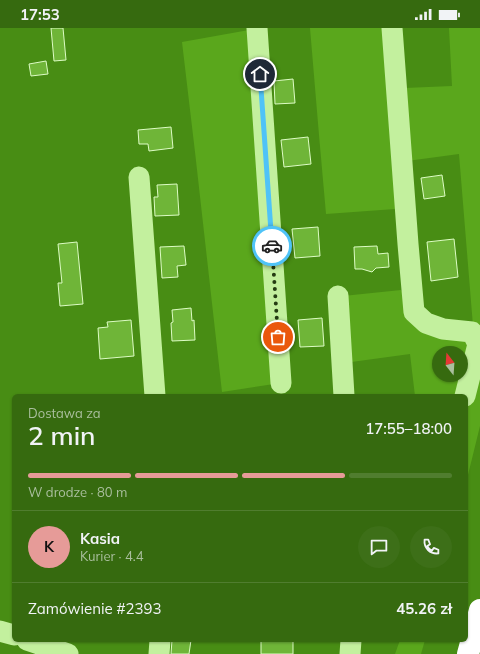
<!DOCTYPE html>
<html lang="pl">
<head>
<meta charset="utf-8">
<style>
	body { margin:0; font-family:Mulish,sans-serif; background:#3d6f18; color:#f1f3f6; height:100vh; display:flex; flex-direction:column; font-size:15px; white-space:nowrap }
	* { box-sizing:border-box; margin:0 }
	p { font-size:13px; color:#aabf9e }
	.icon { flex:none; width:22px; height:22px; fill:none; stroke:currentColor; stroke-width:2; stroke-linecap:round; stroke-linejoin:round }
	.map { position:relative; flex:1; overflow:hidden }
	.sheet { position:absolute; left:12px; top:366px; width:456px; height:248px; display:flex; flex-direction:column; background:#366a0f; border-radius:6px; box-shadow:0 1px 3px #0004 }
	.sheet>* { flex:none }
	.needle { width:26px; rotate:343deg }
	.buttons { position:absolute; left:432px; top:318px; display:grid; gap:8px }
	.buttons a { display:grid; place-items:center; width:36px; height:36px; border-radius:50%; background:#366a0f; box-shadow:0 1px 3px #0004; font-size:20px }
	.pin { position:absolute; display:grid; place-items:center; width:34px; height:34px; color:#fff; margin:-17px; border:2px solid #fff; border-radius:50%; box-shadow:0 1px 4px #0007 }
	.courier { position:absolute; display:grid; place-items:center; width:40px; height:40px; margin:-20px; border:3px solid #4fc3f7; border-radius:50%; background:#fff; color:#222; box-shadow:0 1px 5px #0007 }
	.overview em { font-style:normal; font-weight:600 }
	.overview div { display:flex; flex-direction:column-reverse }
	.overview { display:flex; align-items:center; justify-content:space-between; height:68px; padding:0 16px }
	h1 { font-size:26px; font-weight:600; line-height:30px }
	.bar { display:grid; grid-template-columns:repeat(4,1fr); gap:6px 4px; align-content:center; height:48px; padding:0 16px }
	.bar i { height:5px; border-radius:3px; background:#507d2f }
	.bar .selected { background:#e69b98 }
	.bar p { grid-column:span 4 }
	.line { display:flex; align-items:center; gap:10px; padding:0 16px; border-top:1px solid #507d2f }
	.line div { flex:1 }
	.round { display:grid; place-items:center; flex:none; width:42px; height:42px; border-radius:21px; background:#3d6f18 }
	.status { display:flex; justify-content:space-between; align-items:center; height:28px; padding:0 20px; background:#366a0f; direction:ltr }
	.status svg { height:11px; fill:currentColor }
	.map>svg:first-child { display:block }
</style>
</head>
<body>
<div class="status"><b>17:53</b><svg viewBox="0 0 49 12"><path d="M0 12V9h3v3zM5 12V6h3v6zM10 12V3h3v9zM15 12V0h3v12zM26 1h20v11H26zM47 4h2v5h-2z"/></svg></div>
<div class="map">
<svg width="480" height="626" viewBox="0 0 480 626">
	<rect width="100%" height="100%" fill="#488d14"/>
	<path fill="#5aa71c" fill-rule="evenodd" d="M 310,0 L 387,0 L 395,119 L 395,181 L 326,186 L 319,107 Z
		M 449,0 L 480,0 L 480,307 L 473,298 L 459,126 L 407,133 L 405,60 L 452,58 Z
		M 249,2 L 274,356 L 222,364 L 195,124 L 182,14 Z
		M 401,262 L 407,270 L 409,289 L 469,310 L 459,368 L 415,368 L 410,326 L 344,335 L 343,268 ZM 439,325 L 461,325 L 461,347 L 439,347 Z
		M 480,326 L 480,398 L 466,455 L 466,386 Z
		M 400,612 L 425,612 L 421,626 L 395,626 Z"/>
	<path fill="#6fb538" stroke="#ddfcc5" d="M 51,0 L 63,0 L 66,32 L 54,33 Z
		M 46,33 L 48,46 L 31,48 L 29,36 Z
		M 293,51 L 295,75 L 275,76 L 274,53 Z
		M 171,99 L 173,120 L 149,123 L 148,116 L 139,116 L 138,102 Z
		M 308,109 L 311,136 L 284,139 L 281,112 Z
		M 442,147 L 445,168 L 424,171 L 421,150 Z
		M 177,156 L 179,187 L 155,188 L 154,169 L 158,169 L 157,157 Z
		M 318,199 L 320,228 L 295,230 L 292,201 Z
		M 454,211 L 458,249 L 431,253 L 427,214 Z
		M 77,214 L 83,276 L 60,278 L 58,255 L 62,255 L 58,216 Z
		M 184,218 L 186,237 L 177,238 L 178,249 L 162,250 L 160,219 Z
		M 377,218 L 378,226 L 388,225 L 389,239 L 376,240 L 372,244 L 362,241 L 355,241 L 354,219 Z
		M 191,280 L 192,293 L 194,292 L 195,312 L 172,313 L 171,295 L 173,294 L 172,282 Z
		M 322,290 L 324,318 L 300,319 L 298,292 Z
		M 131,292 L 134,328 L 100,331 L 98,300 L 108,299 L 107,294 Z
		M 172,612 L 191,612 L 189,626 L 171,626 Z
		M 261,612 L 293,612 L 293,626 L 261,626 Z"/>
	<g fill="none" stroke-linecap="round" stroke-linejoin="round">
		<path stroke="#c3f09e" stroke-width="21" d="M 257,0 L 281,355
			M 392,0 L 408,216 L 414,284 L 426,295 L 443,301 L 472,304 L 478,316 L 465,368
			M 139,149 L 155,368
			M 338,268 L 344,368
			M 0,603 L 14,607
			M 27,612 L 68,626
			M 159,626 L 160,612
			M 350,626 L 351,612"/>
		<path stroke="#fff" stroke-width="22" d="M 468,626 L 480,582"/>
	</g>
	<g fill="none" stroke-linecap="round" stroke-linejoin="round">
		<path stroke="#243c12" stroke-width="4" stroke-dasharray="0 7.2" d="M 272,218 L 278,309"/>
		<path stroke="#4fc3f7" stroke-width="5" d="M 260,46 L 272,218"/>
	</g>
</svg>
<div class="buttons">
<a><svg class="needle" viewBox="-14 -14 28 28"><path d="M0-13l5 13h-10z" fill="#e53935"/><path d="M0 13l5-13h-10z" fill="#aabf9e"/></svg></a>
</div>
<div class="pin" style="left:278px;top:309px;background:#ea580c"><svg class="icon" aria-label="bag" viewBox="0 0 24 24"><path d="M5 8h14l-1 12H6zM9 8a3 3 0 0 1 6 0"/></svg></div>
<div class="pin" style="left:260px;top:46px;background:#1f2937"><svg class="icon" aria-label="home" viewBox="0 0 24 24"><path d="M3 11l9-7 9 7M6 9v11h12V9"/></svg></div>
<div class="courier" style="left:272px;top:218px"><svg class="icon" aria-label="car" viewBox="0 0 24 24"><path d="M5 17H2v-5l4-1 3-4h7l3 4 3 1v5h-3M9 17h6M6 11h13"/><circle cx="7" cy="17" r="2"/><circle cx="17" cy="17" r="2"/></svg></div>
<section class="sheet">
<div class="overview"><div><h1>2 min</h1><p>Dostawa za</p></div><em>17:55–18:00</em></div>
<div class="bar"><i class="selected"></i><i class="selected"></i><i class="selected"></i><i></i><p>W drodze · 80 m</p></div>
<div class="line" style="height:72px"><b class="round" style="background:#e69b98;color:#111">K</b><div><b>Kasia</b><p>Kurier · 4.4</p></div><a class="round"><svg class="icon" aria-label="chat" viewBox="0 0 24 24"><path d="M4 5h16v11H9l-5 4z"/></svg></a><a class="round"><svg class="icon" aria-label="phone" viewBox="0 0 24 24"><path d="M5 4h4l2 5-3 2q2 4 5 5l2-3 5 2v4C11 20 4 13 5 4z"/></svg></a></div>
<div class="line" style="height:52px"><div>Zamówienie #2393</div><b>45.26 zł</b></div>
</section>
</div>
</body>
</html>
